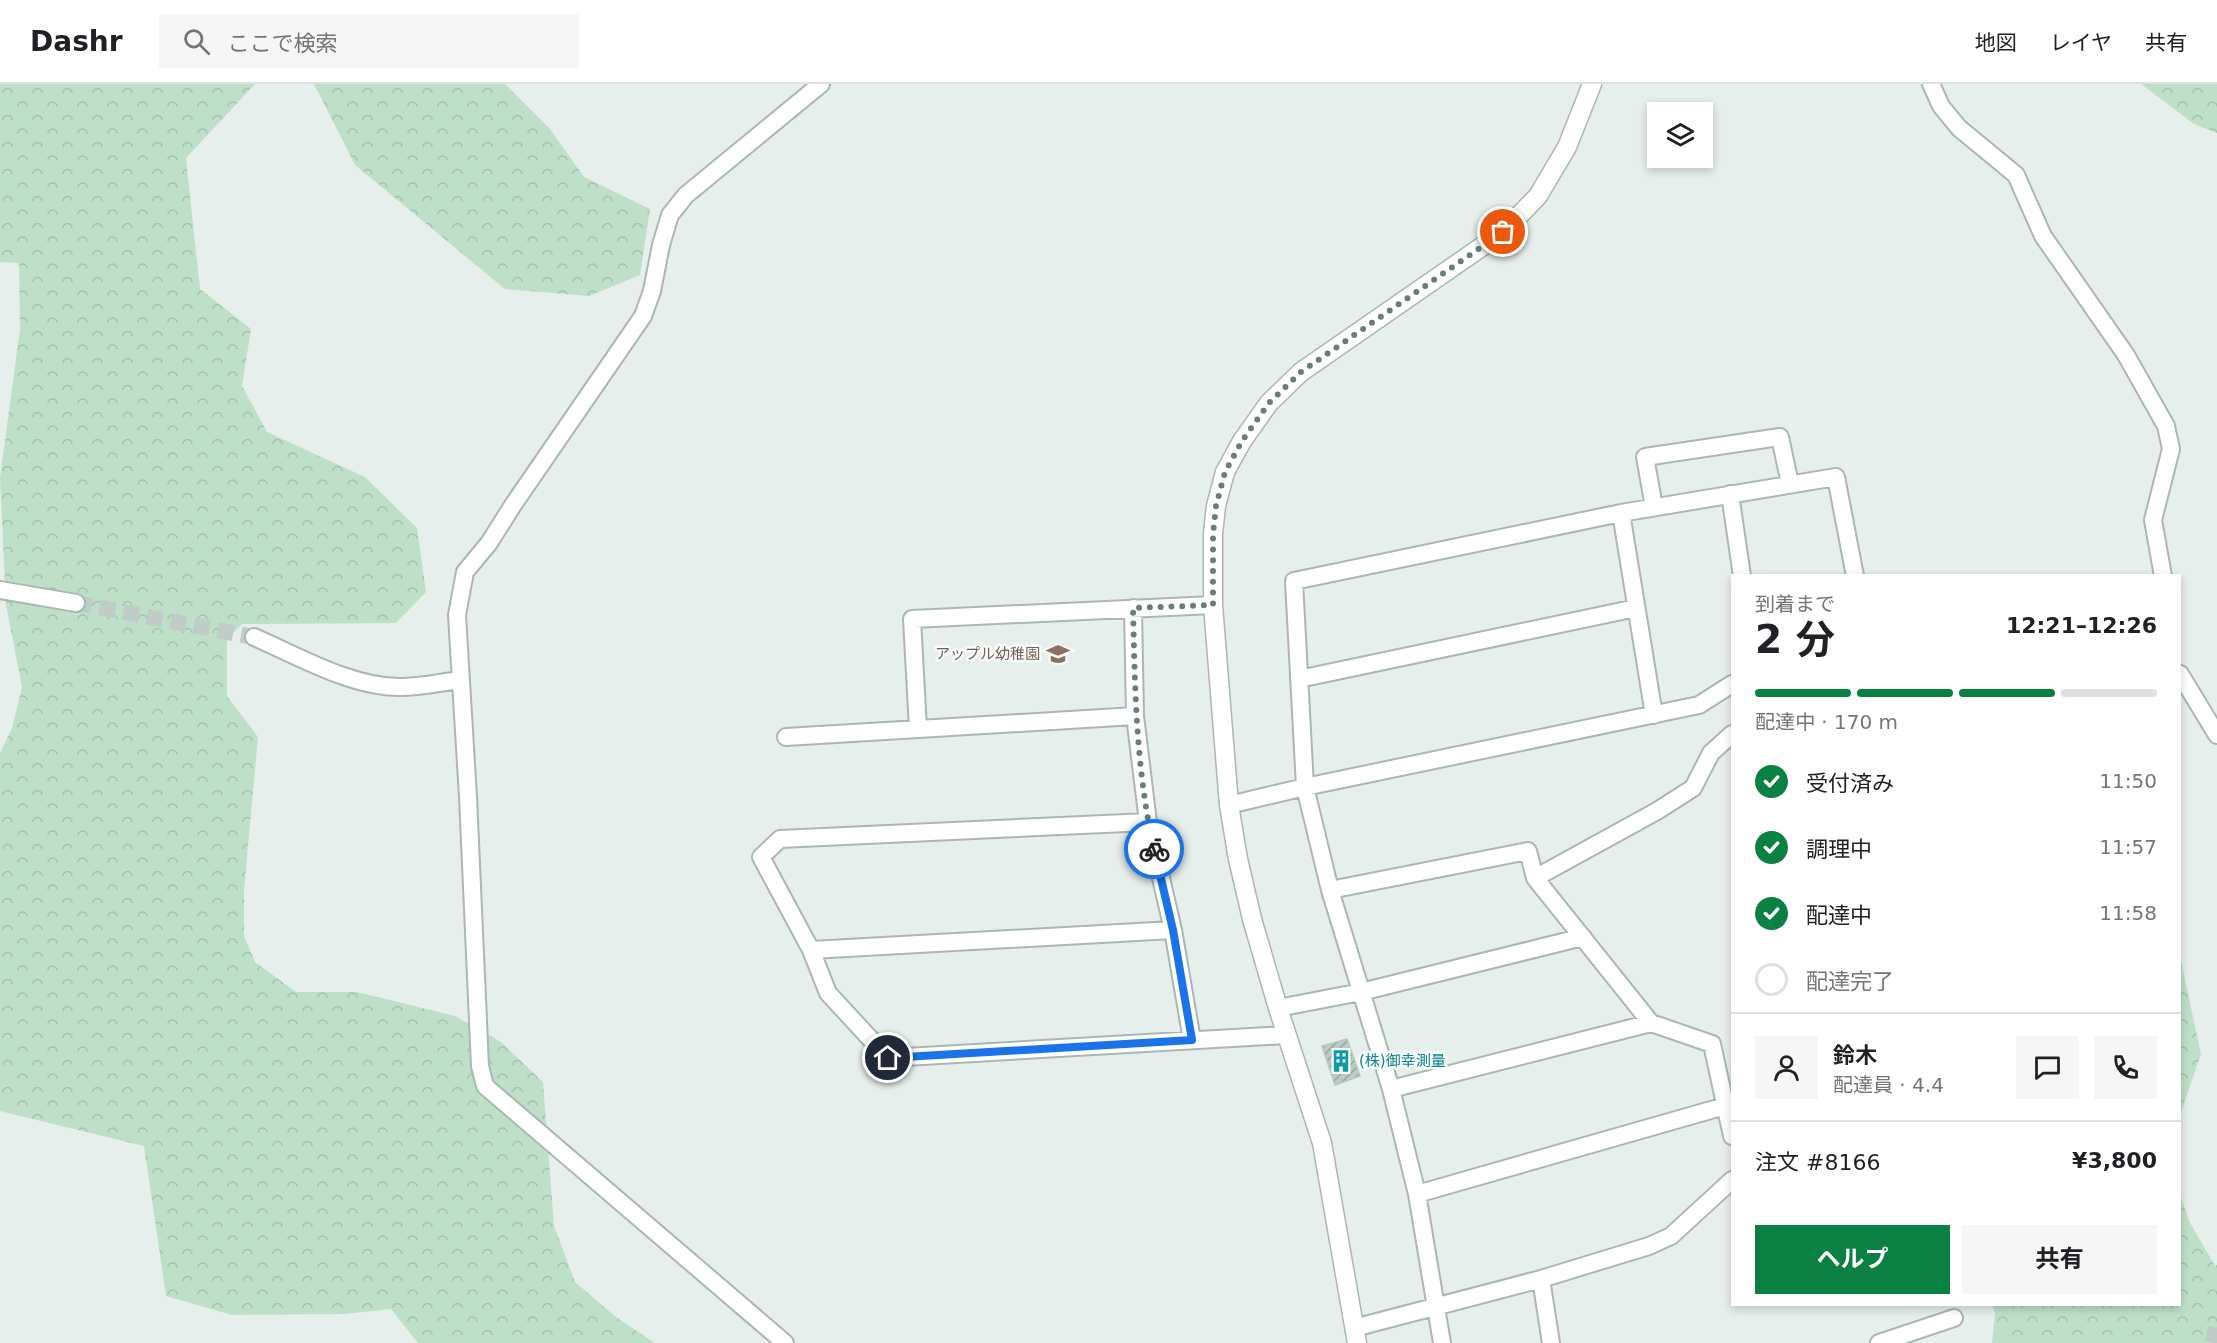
<!DOCTYPE html>
<html lang="ja">
<head>
<meta charset="utf-8">
<style>
	body { margin:0; font-family:"DejaVu Sans","Noto Sans JP",sans-serif; background:#f6f6f6; color:#202124; height:100vh; display:flex; flex-direction:column; font-size:22px; white-space:nowrap }
	* { box-sizing:border-box; margin:0 }
	p { font-size:20px; color:#757577 }
	.icon { flex:none; width:33px; height:33px; fill:none; stroke:currentColor; stroke-width:2; stroke-linecap:round; stroke-linejoin:round }
	.map { position:relative; flex:1; overflow:hidden }
	.sheet { position:absolute; left:1731px; top:490px; width:450px; height:732px; display:flex; flex-direction:column; background:#fff; border-radius:0px; box-shadow:0 3px 9px #0003 }
	.sheet>* { flex:none }
	.tools { position:absolute; left:1647px; top:18px; display:grid; gap:12px }
	.tools a { display:grid; place-items:center; width:66px; height:66px; border-radius:0px; background:#fff; box-shadow:0 3px 9px #0003; font-size:30px }
	.pin { position:absolute; display:grid; place-items:center; width:51px; height:51px; color:#fff; margin:-26px; border:3px solid #fff; border-radius:50%; box-shadow:0 2px 6px #0007 }
	.courier { position:absolute; display:grid; place-items:center; width:60px; height:60px; margin:-30px; border:4px solid #1a73e8; border-radius:50%; background:#fff; color:#222; box-shadow:0 2px 8px #0007 }
	.headline em { font-style:normal; font-weight:700 }
	.headline div { display:flex; flex-direction:column-reverse }
	.headline { display:flex; align-items:center; justify-content:space-between; height:102px; padding:0 24px }
	h1 { font-size:39px; font-weight:700; line-height:45px }
	.bar { display:grid; grid-template-columns:repeat(4,1fr); gap:9px 6px; align-content:center; height:72px; padding:0 24px }
	.bar i { height:8px; border-radius:4px; background:#e0e0e0 }
	.bar .selected { background:#0b8043 }
	.bar p { grid-column:span 4 }
	.line { display:flex; align-items:center; gap:15px; padding:0 24px; border-top:2px solid #e0e0e0 }
	.line div { flex:1 }
	.round { display:grid; place-items:center; flex:none; width:63px; height:63px; border-radius:0px; background:#f6f6f6 }
	ol { padding:0 24px; list-style:none }
	li { display:flex; align-items:center; gap:18px; height:66px }
	li p { margin-inline-start:auto }
	li .icon { padding:6px; border-radius:50%; background:#0b8043; color:#fff; stroke-width:4 }
	li:last-child { color:#757577 }
	li i { width:33px; height:33px; border:3px solid #e0e0e0; border-radius:50% }
	.cta { display:flex; gap:12px; margin-top:auto; padding:12px 24px }
	.cta a { flex:1; height:69px; border-radius:0px; background:#0b8043; color:#fff; font-size:24px; font-weight:700; line-height:69px; text-align:center }
	.cta a+a { background:#f6f6f6; color:#202124 }
	header { display:flex; align-items:center; gap:36px; box-sizing:border-box; height:84px; padding:0 30px; background:#fff; border-bottom:2px solid #e0e0e0 }
	header strong { font-size:28px }
	nav { display:flex; gap:33px; margin-inline-start:auto; font-size:21px }
	.search { width:420px; height:54px; background:#f6f6f6; display:flex; align-items:center; gap:15px; box-sizing:border-box; padding:0 21px; border-radius:0px; color:#757577; font-size:22px }
	.map>svg:first-child { display:block }
</style>
</head>
<body>
<header>
<strong>Dashr</strong>
<div class="search"><svg class="icon" aria-label="search" viewBox="0 0 24 24"><circle cx="10" cy="10" r="6"/><path d="M15 15l6 6"/></svg>ここで検索</div>
<nav><a>地図</a><a>レイヤ</a><a>共有</a></nav>
</header>
<div class="map">
<svg width="2217" height="1259" viewBox="0 0 2217 1259">
	<defs>
		<pattern id="forest-crowns" width="20" height="18" patternUnits="userSpaceOnUse" patternTransform="scale(1.5)"><rect width="20" height="18" fill="#bfe0c8"/><path d="M2 6a3 3 0 1 1 6 0M12 15a3 3 0 1 1 6 0" fill="none" stroke="#a4c1ad"/></pattern>
		<pattern id="building-hatch" width="6" height="6" patternUnits="userSpaceOnUse" patternTransform="scale(1.5)"><rect width="6" height="6" fill="#bbcac4"/><path d="M-1 1l2-2M0 6l6-6M5 7l2-2" fill="none" stroke="#98a6a0"/></pattern>
	</defs>
	<rect width="100%" height="100%" fill="#e6efeb"/>
	<path fill="url(#forest-crowns)" d="M 0,0 L 255,0 L 186,74 L 200,205 L 251,245 L 242,302 L 267,348 L 365,393 L 417,444 L 426,508 L 396,539 L 242,540 L 227,556 L 227,612 L 258,653 L 244,806 L 244,852 L 255,878 L 296,908 L 357,908 L 455,932 L 501,958 L 543,998 L 554,1142 L 575,1198 L 616,1233 L 655,1259 L 418,1259 L 391,1225 L 345,1230 L 232,1231 L 166,1212 L 144,1062 L 0,1027 L 0,669 L 12,644 L 22,603 L 6,521 L 0,394 L 20,245 L 19,179 L 0,178 Z
		M 314,0 L 505,0 L 550,45 L 584,93 L 650,125 L 640,191 L 589,212 L 505,205 L 355,81 Z
		M 2141,0 L 2217,0 L 2217,49 L 2194,40 Z
		M 2180,872 L 2201,970 L 2180,1031 Z
		M 2180,1110 L 2189,1137 L 2215,1182 L 2217,1181 L 2217,1259 L 1992,1259 L 1995,1228 L 1992,1221 L 2180,1221 Z"/>
	<path fill="url(#building-hatch)" stroke="#b8c9c2" stroke-width="1.5" d="M 1347,955 L 1360,992 L 1335,1001 L 1322,962 Z"/>
	<g fill="none" stroke-linecap="round" stroke-linejoin="round">
		<path stroke="#bfccc8" stroke-width="16" stroke-dasharray="16 8" stroke-linecap="butt" d="M 76,519 L 254,553
			M 2213,1259 L 2217,1240"/>
		<g stroke="#a8b8b2" stroke-width="20">
			<path id="minor" d="M 1931,0 L 1941,22 L 1959,44 L 2016,91 L 2043,152 L 2126,271 L 2166,342 L 2171,365 L 2153,436 L 2163,492
				M 1730,410 L 1742,492
				M 1654,423 L 1645,373 L 1780,353 L 1790,400
				M 1621,429 L 1654,631
				M 0,506 L 76,519
				M 1133,524 L 1135,632 L 1148,738 L 1173,846 L 1192,956
				M 254,553 C 298,572 353,604 401,603 C 421,603 441,598 461,596
				M 2180,590 L 2217,651
				M 1299,595 L 1636,524
				M 918,645 L 912,535 L 1213,521
				M 786,653 L 1135,632
				M 1229,721 L 1305,703 L 1699,621 L 1732,600
				M 1148,738 L 780,755 L 761,773 L 811,866 L 828,909 L 888,974 L 1286,951
				M 1535,794 L 1657,727 L 1693,704 L 1711,669 L 1732,650
				M 1330,806 L 1528,767 L 1535,794 L 1651,939
				M 811,866 L 1173,846
				M 1278,924 L 1361,908 L 1583,853
				M 1391,1005 L 1651,939 L 1712,960 L 1732,1052
				M 1417,1110 L 1725,1022
				M 1541,1195 L 1551,1259
				M 1354,1244 L 1541,1195 L 1649,1162 L 1671,1152 L 1732,1096
				M 785,1259 L 485,1002 L 480,982 L 468,713 L 457,531 L 465,488 L 489,459 L 513,421 L 643,232 L 652,207 L 661,161 L 670,131 L 686,111 L 821,0
				M 1442,1259 L 1417,1110 L 1391,1005 L 1330,806 L 1305,703 L 1294,497 L 1621,429 L 1836,393 L 1855,492
				M 1879,1259 L 1954,1234"/>
		</g>
		<g stroke="#a8b8b2" stroke-width="21">
			<path id="tertiary" d="M 1357,1259 L 1322,1059 L 1278,924 L 1252,835 L 1238,775 L 1229,721 L 1213,521 L 1213,450 L 1216,422 L 1225,388 L 1242,357 L 1269,319 L 1301,288 L 1503,148 L 1538,112 L 1567,63 L 1592,0"/>
		</g>
		<use href="#minor" stroke="#fff" stroke-width="16"/>
		<use href="#tertiary" stroke="#fff" stroke-width="18"/>
	</g>
	<g fill="none" stroke-linecap="round" stroke-linejoin="round">
		<path stroke="#687f78" stroke-width="6" stroke-dasharray="0 10.8" d="M 1154,765 C 1136,685 1135,606 1133,524 L 1213,521 L 1213,450 L 1216,422 L 1225,388 L 1242,357 L 1269,319 L 1301,288 L 1503,148"/>
		<path stroke="#1a73e8" stroke-width="8" d="M 888,974 L 1192,956 L 1173,846 L 1154,765"/>
	</g>
	<defs>
		<g id="school-bare" transform="scale(1.8)"><path d="M0-5L7-2L0 1L-7-2ZM-4 1L0 2.5L4 1V4Q0 6-4 4Z" fill="#8d6e63" stroke="#f7fbf9" stroke-width="2.5" paint-order="stroke"/></g>
		<g id="building-bare" transform="scale(1.8)"><path d="M-4-6H4V6H1V3H-1V6H-4ZM-2.5-4.3h1.7v1.8h-1.7ZM.8-4.3h1.7v1.8H.8ZM-2.5-1h1.7V.8h-1.7ZM.8-1h1.7V.8H.8Z" fill="#0f9aa8" stroke="#f7fbf9" stroke-width="2.5" paint-order="stroke"/></g>
	</defs>
	<g fill-rule="evenodd">
		<use href="#school-bare" x="1058" y="570"/>
		<use href="#building-bare" x="1341" y="977"/>
	</g>
	<g text-anchor="middle" stroke-width="5" stroke-linejoin="round" paint-order="stroke">
		<g font-size="15" fill="#785e54" stroke="#f7fbf9" text-anchor="end">
			<text x="1040" y="575">アップル幼稚園</text>
		</g>
		<g font-size="15" fill="#0d838f" stroke="#f7fbf9" text-anchor="start">
			<text x="1359" y="982">(株)御幸測量</text>
		</g>
	</g>
</svg>
<div class="tools">
<a><svg class="icon" aria-label="layers" viewBox="0 0 24 24"><path d="M12 4l9 5-9 5-9-5zM3 14l9 5 9-5"/></svg></a>
</div>
<div class="pin" style="left:1503px;top:148px;background:#ea580c"><svg class="icon" aria-label="bag" viewBox="0 0 24 24"><path d="M5 8h14l-1 12H6zM9 8a3 3 0 0 1 6 0"/></svg></div>
<div class="pin" style="left:888px;top:974px;background:#1f2937"><svg class="icon" aria-label="home" viewBox="0 0 24 24"><path d="M3 11l9-7 9 7M6 9v11h12V9"/></svg></div>
<div class="courier" style="left:1154px;top:765px"><svg class="icon" aria-label="bike" viewBox="0 0 24 24"><circle cx="6" cy="16" r="4"/><circle cx="18" cy="16" r="4"/><path d="M6 16l4-8h5l3 8M10 8l3 8H6M13 5h3"/></svg></div>
<section class="sheet">
<div class="headline"><div><h1>2 分</h1><p>到着まで</p></div><em>12:21–12:26</em></div>
<div class="bar"><i class="selected"></i><i class="selected"></i><i class="selected"></i><i></i><p>配達中 · 170 m</p></div>
<ol>
<li><svg class="icon" aria-label="check" viewBox="0 0 24 24"><path d="M5 12l5 5 9-10"/></svg>受付済み<p>11:50</p></li>
<li><svg class="icon" aria-label="check" viewBox="0 0 24 24"><path d="M5 12l5 5 9-10"/></svg>調理中<p>11:57</p></li>
<li><svg class="icon" aria-label="check" viewBox="0 0 24 24"><path d="M5 12l5 5 9-10"/></svg>配達中<p>11:58</p></li>
<li><i></i>配達完了</li>
</ol>
<div class="line" style="height:108px"><a class="round"><svg class="icon" aria-label="person" viewBox="0 0 24 24"><circle cx="12" cy="8" r="4"/><path d="M4 21q1-7 8-7t8 7"/></svg></a><div><b>鈴木</b><p>配達員 · 4.4</p></div><a class="round"><svg class="icon" aria-label="chat" viewBox="0 0 24 24"><path d="M4 5h16v11H9l-5 4z"/></svg></a><a class="round"><svg class="icon" aria-label="phone" viewBox="0 0 24 24"><path d="M5 4h4l2 5-3 2q2 4 5 5l2-3 5 2v4C11 20 4 13 5 4z"/></svg></a></div>
<div class="line" style="height:78px"><div>注文 #8166</div><b>¥3,800</b></div>
<div class="cta"><a>ヘルプ</a><a>共有</a></div>
</section>
</div>
</body>
</html>
